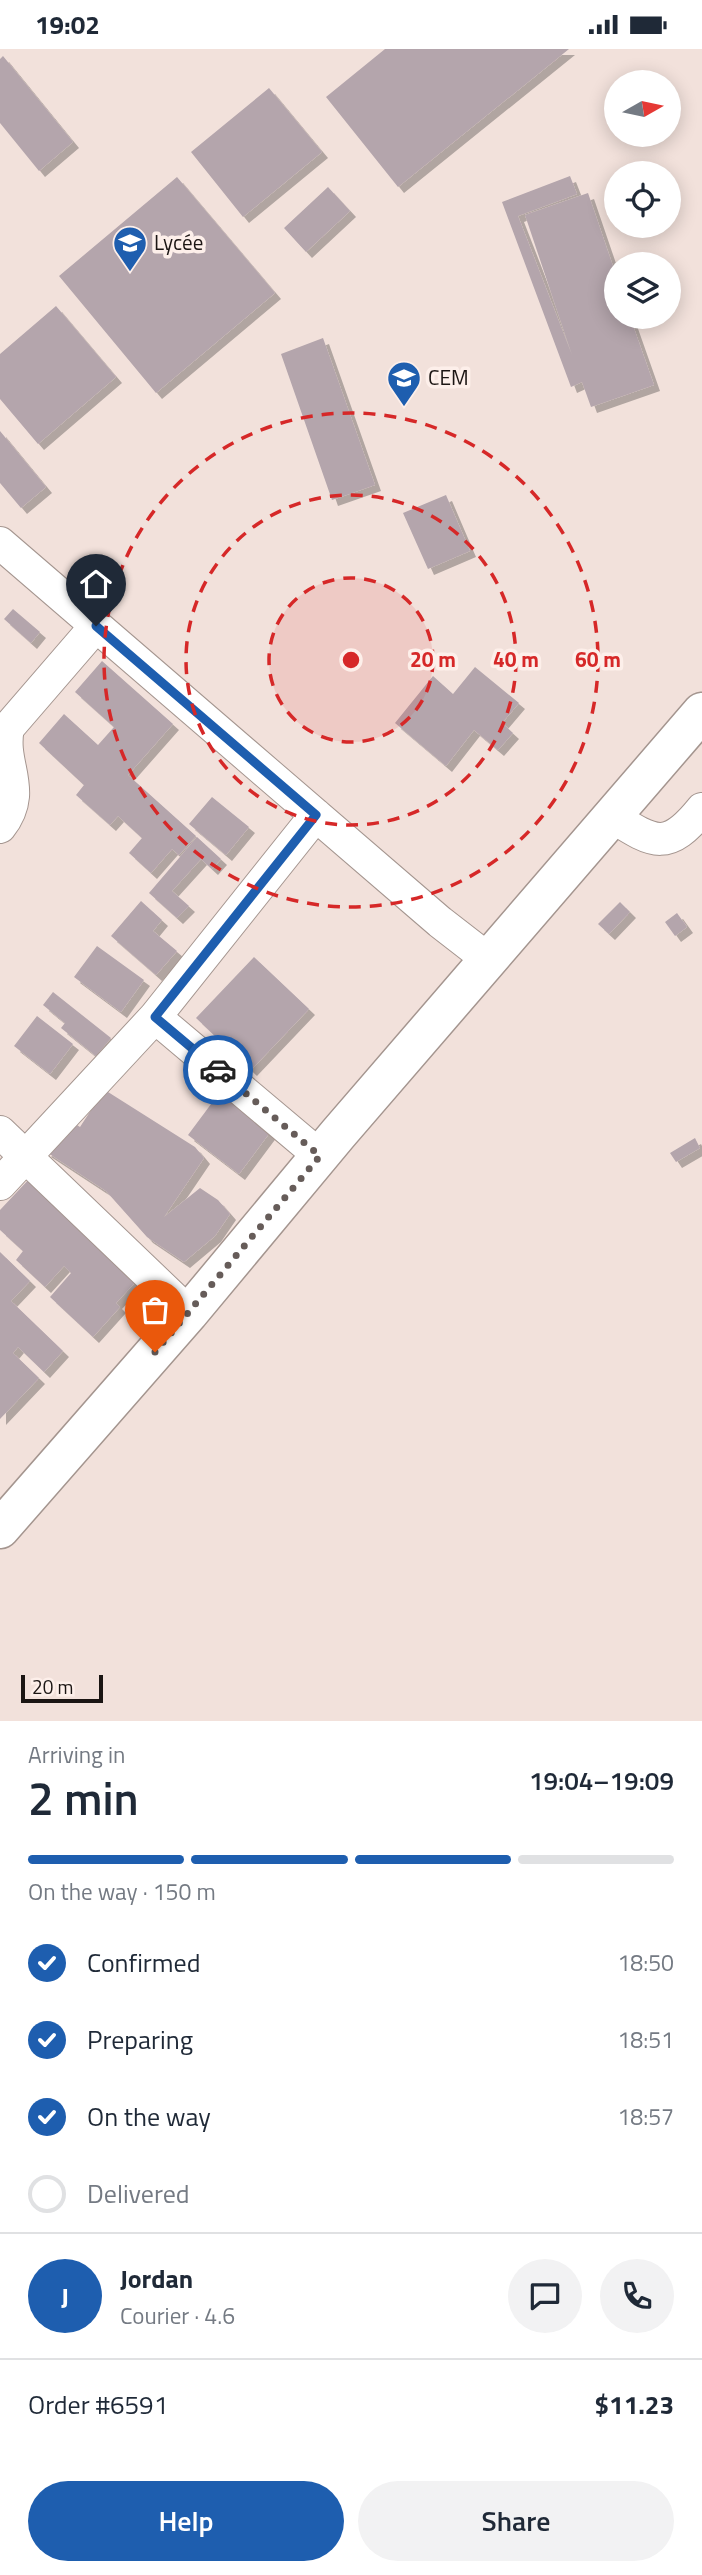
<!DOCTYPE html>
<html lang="en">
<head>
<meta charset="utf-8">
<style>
	body { margin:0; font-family:"Titillium Web",sans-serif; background:#f2f2f3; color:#1f2937; height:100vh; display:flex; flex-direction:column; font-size:26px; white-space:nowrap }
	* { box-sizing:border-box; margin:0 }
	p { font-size:23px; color:#747a83 }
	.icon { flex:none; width:38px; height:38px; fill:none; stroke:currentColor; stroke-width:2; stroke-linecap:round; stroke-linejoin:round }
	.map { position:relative; height:1672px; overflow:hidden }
	.details { display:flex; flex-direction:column; background:#fff; flex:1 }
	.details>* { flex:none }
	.needle { width:46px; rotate:81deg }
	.buttons { position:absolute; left:604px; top:21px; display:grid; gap:14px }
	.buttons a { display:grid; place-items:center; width:77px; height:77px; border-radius:50%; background:#fff; box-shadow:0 4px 18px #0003; font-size:35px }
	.scale { position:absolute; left:21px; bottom:18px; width:82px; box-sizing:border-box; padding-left:7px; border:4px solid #1b1513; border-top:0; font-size:19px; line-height:24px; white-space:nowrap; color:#1b1513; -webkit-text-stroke:5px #fdefea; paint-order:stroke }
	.pin { position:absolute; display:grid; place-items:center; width:60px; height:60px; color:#fff; margin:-72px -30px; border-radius:50% 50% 50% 0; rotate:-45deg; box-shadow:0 0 7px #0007 }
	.pin .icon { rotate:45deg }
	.courier { position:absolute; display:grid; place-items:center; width:70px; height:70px; margin:-35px; border:5px solid #1e5eaf; border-radius:50%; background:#fff; color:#222; box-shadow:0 2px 9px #0007 }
	.head em { font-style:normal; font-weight:600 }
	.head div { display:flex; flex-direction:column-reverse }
	.head { display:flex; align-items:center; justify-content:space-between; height:119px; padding:0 28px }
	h1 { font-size:46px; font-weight:600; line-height:52px }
	.bar { display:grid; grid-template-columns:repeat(4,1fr); gap:10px 7px; align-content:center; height:84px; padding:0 28px }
	.bar i { height:9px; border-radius:5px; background:#e0e1e3 }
	.bar .current { background:#1e5eaf }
	.bar p { grid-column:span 4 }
	.line { display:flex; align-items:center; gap:18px; padding:0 28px; border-top:2px solid #e0e1e3 }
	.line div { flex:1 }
	.round { display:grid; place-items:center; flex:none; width:74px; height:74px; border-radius:37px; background:#f2f2f3 }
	ol { padding:0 28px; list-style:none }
	li { display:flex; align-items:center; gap:21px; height:77px }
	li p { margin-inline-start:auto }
	li .icon { padding:7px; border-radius:50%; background:#1e5eaf; color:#fff; stroke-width:4 }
	li:last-child { color:#747a83 }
	li i { width:38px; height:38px; border:4px solid #e0e1e3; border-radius:50% }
	.action { display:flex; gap:14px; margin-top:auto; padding:14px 28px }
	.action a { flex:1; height:80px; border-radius:42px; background:#1e5eaf; color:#fff; font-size:28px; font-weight:600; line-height:80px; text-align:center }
	.action a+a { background:#f2f2f3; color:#1f2937 }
	.status { display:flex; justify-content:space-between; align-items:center; height:49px; padding:0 35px; background:#fff; direction:ltr }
	.status svg { height:19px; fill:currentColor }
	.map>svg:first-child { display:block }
</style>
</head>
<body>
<div class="status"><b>19:02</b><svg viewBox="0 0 49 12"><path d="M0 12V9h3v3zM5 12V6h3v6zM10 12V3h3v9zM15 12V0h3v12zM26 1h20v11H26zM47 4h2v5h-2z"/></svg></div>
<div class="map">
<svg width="702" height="1672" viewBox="0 0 702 1672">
	<defs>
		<filter id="shadow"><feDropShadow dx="6" dy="6" stdDeviation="0" flood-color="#0004"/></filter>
	</defs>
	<rect width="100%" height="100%" fill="#f2e1db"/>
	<path fill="#b4a5ac" filter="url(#shadow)" d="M 385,0 L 569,0 L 398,138 L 326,48 Z
		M 3,7 L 73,93 L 39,122 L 0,74 L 0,10 Z
		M 269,39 L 322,103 L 243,168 L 191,103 Z
		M 570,127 L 577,145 L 518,167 L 572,306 L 525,166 L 588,144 L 616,226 L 616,268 L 630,268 L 654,336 L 591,358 L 582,333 L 571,338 L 502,153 Z
		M 177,128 L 275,244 L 156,344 L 59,227 Z
		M 328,138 L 350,162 L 306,203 L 284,179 Z
		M 56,257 L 116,328 L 38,395 L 0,350 L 0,305 Z
		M 323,289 L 375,436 L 332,451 L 281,305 Z
		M 0,382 L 46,438 L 21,459 L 0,434 Z
		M 446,446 L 470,502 L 428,520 L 403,464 Z
		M 13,560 L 40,583 L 31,594 L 4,570 Z
		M 102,612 L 173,675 L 128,726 L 196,787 L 179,806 L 172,800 L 151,824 L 129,804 L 142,789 L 118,767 L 110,776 L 76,746 L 84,736 L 39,694 L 64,665 L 98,696 L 114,678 L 75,643 Z
		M 475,618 L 519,654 L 502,674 L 513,684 L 498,701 L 474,681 L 446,717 L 395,674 L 433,627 L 453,645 Z
		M 212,748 L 249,778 L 226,806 L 189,775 Z
		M 197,788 L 221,810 L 212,820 L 201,810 L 172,842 L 189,857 L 177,869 L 149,844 Z
		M 141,852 L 162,871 L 153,882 L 177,902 L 156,926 L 111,887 Z
		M 620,853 L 630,863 L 609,885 L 598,875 Z
		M 677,864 L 687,878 L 675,887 L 665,873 Z
		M 97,897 L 144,931 L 121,963 L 74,928 Z
		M 254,908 L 309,960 L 251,1021 L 196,969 Z
		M 53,943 L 111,989 L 96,1007 L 61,979 L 65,974 L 43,956 Z
		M 37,967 L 73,995 L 50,1025 L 14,997 Z
		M 223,1039 L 274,1078 L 239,1125 L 188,1086 Z
		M 108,1043 L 195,1098 L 204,1109 L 164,1168 L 200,1139 L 218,1151 L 230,1165 L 215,1187 L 184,1213 L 147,1188 L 106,1142 L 45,1102 L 74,1074 L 80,1078 L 97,1052 Z
		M 695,1089 L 700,1099 L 676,1113 L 670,1104 Z
		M 32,1127 L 140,1228 L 116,1254 L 120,1258 L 93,1288 L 50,1248 L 71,1224 L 64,1217 L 45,1238 L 16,1211 L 23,1202 L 0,1181 L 0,1161 Z
		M 0,1203 L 30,1232 L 11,1252 L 63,1302 L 44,1323 L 18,1298 L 13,1304 L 39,1329 L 0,1370 Z"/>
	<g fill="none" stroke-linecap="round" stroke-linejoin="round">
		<g stroke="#a4958f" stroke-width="34">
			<path id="minor" d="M 0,494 L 440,873 L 489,911
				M 613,768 C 655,795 668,802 702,760
				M 0,778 C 29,741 0,717 8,679 L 96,577
				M 155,968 L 320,1107
				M 0,1083 L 189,1264
				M 0,1135 L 155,968 L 316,766"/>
		</g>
		<g stroke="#a4958f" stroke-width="41">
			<path id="tertiary" d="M 0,1480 L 189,1264 L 338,1085 L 702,663"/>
		</g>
		<use href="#minor" stroke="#fff" stroke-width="32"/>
		<use href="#tertiary" stroke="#fff" stroke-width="38"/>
	</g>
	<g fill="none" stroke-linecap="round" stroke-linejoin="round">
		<path stroke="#665c59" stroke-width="7" stroke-dasharray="0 12.6" d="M 155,1303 L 320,1107 L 218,1021"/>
		<path stroke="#1e5eaf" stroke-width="9" d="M 96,577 L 316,766 L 155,968 L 218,1021"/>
	</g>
	<circle cx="351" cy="611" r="82" fill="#d62828" fill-opacity=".12"/>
	<g fill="none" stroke="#d62828" stroke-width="3.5" stroke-dasharray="12 9">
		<circle cx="351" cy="611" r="82"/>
		<circle cx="351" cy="611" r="165"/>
		<circle cx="351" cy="611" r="247"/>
	</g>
	<defs>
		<g id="school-pin" transform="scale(1.75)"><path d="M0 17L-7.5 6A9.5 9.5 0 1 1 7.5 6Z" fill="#1e5eaf" stroke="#fdefea"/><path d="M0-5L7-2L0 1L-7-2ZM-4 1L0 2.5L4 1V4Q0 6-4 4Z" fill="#fff"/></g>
	</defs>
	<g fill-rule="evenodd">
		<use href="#school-pin" x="130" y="194"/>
		<use href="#school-pin" x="404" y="329"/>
	</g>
	<g text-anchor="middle" stroke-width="7" stroke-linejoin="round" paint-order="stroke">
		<g font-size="21" fill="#1b1513" stroke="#fdefea" text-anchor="start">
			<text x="154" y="201">Lycée</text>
			<text x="428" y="336">CEM</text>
		</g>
	</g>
	<circle cx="351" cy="611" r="10" fill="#d62828" stroke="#fdefea" stroke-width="3.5"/>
	<g font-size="21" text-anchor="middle" font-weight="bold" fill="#d62828" stroke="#fdefea" stroke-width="7" stroke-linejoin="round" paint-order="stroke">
		<text x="433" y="618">20 m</text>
		<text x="516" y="618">40 m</text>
		<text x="598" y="618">60 m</text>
	</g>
</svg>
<div class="buttons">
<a><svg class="needle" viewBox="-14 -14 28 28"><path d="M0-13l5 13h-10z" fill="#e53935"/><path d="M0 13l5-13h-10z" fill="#747a83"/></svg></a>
<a><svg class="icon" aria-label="locate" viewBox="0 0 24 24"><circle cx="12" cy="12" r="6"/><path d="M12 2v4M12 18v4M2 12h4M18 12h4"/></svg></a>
<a><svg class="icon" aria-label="layers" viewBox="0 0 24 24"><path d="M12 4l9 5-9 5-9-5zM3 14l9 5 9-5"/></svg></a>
</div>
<div class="scale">20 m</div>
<div class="pin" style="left:155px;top:1303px;background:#ea580c"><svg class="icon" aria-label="bag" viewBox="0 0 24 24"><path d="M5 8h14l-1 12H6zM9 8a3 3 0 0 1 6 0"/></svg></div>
<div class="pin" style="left:96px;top:577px;background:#1f2937"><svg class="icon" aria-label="home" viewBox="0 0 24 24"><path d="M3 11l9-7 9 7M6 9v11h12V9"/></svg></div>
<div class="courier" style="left:218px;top:1021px"><svg class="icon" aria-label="car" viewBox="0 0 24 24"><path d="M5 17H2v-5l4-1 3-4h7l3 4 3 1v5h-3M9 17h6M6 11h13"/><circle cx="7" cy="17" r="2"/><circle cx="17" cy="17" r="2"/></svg></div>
</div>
<section class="details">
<div class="head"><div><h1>2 min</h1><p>Arriving in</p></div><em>19:04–19:09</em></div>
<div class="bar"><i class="current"></i><i class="current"></i><i class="current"></i><i></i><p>On the way · 150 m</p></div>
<ol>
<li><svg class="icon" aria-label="check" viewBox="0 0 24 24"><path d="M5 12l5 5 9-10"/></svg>Confirmed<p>18:50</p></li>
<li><svg class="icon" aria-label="check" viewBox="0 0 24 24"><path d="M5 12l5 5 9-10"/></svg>Preparing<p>18:51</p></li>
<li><svg class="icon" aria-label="check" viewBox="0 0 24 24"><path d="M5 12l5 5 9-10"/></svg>On the way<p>18:57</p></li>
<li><i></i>Delivered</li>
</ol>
<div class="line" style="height:126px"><b class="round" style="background:#1e5eaf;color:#fff">J</b><div><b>Jordan</b><p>Courier · 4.6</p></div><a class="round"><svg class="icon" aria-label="chat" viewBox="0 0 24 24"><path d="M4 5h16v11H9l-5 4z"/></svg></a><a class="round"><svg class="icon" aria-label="phone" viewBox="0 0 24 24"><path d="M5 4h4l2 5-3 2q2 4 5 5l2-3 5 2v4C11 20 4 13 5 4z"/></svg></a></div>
<div class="line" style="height:91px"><div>Order #6591</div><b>$11.23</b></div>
<div class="action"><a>Help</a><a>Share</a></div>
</section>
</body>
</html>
